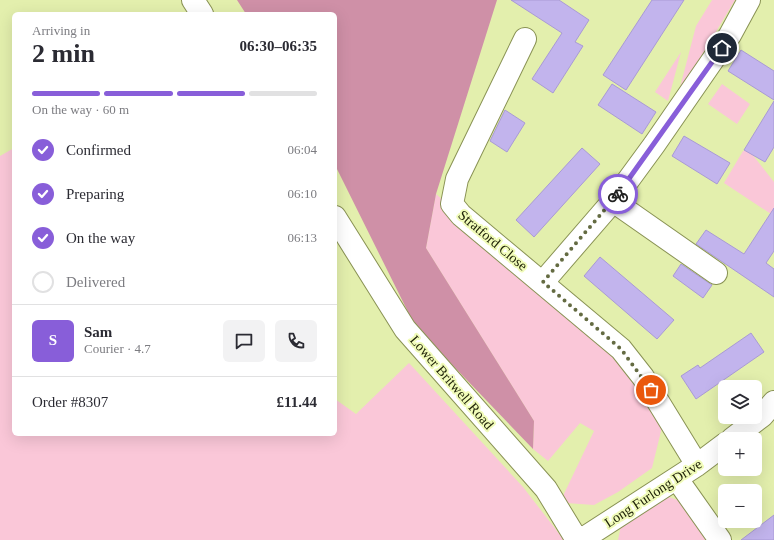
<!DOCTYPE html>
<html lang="en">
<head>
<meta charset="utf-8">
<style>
	body { margin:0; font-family:"Times New Roman",serif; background:#f2f2f3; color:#2b2b33; height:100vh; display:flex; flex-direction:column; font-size:15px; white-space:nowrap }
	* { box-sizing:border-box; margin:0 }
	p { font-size:13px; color:#7c7c81 }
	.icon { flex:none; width:22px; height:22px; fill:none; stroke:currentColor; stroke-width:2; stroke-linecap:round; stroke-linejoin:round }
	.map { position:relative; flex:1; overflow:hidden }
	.details { position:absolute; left:12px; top:12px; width:325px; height:424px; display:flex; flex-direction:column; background:#fff; border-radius:6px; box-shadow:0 4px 16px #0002 }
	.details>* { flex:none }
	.buttons { position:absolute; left:718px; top:380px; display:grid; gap:8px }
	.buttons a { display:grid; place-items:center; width:44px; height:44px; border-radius:6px; background:#fff; box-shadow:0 4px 16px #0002; font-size:20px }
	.pin { position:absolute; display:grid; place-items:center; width:34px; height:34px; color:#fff; margin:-17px; border:2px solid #fff; border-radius:50%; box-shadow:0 1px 4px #0007 }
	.courier { position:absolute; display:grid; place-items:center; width:40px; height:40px; margin:-20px; border:3px solid #885ed9; border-radius:50%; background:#fff; color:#222; box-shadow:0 1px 5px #0007 }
	.summary em { font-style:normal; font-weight:700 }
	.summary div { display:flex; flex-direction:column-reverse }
	.summary { display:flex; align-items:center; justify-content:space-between; height:68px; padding:0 20px }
	h1 { font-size:26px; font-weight:700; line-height:30px }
	.bar { display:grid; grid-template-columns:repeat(4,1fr); gap:6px 4px; align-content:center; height:48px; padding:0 20px }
	.bar i { height:5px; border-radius:3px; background:#e1e1e2 }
	.bar .active { background:#885ed9 }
	.bar p { grid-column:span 4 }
	.line { display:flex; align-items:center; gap:10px; padding:0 20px; border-top:1px solid #e1e1e2 }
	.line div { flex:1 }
	.round { display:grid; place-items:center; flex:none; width:42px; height:42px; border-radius:6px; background:#f2f2f3 }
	ol { padding:0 20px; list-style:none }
	li { display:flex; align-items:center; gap:12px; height:44px }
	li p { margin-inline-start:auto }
	li .icon { padding:4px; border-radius:50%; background:#885ed9; color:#fff; stroke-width:4 }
	li:last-child { color:#7c7c81 }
	li i { width:22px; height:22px; border:2px solid #e1e1e2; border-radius:50% }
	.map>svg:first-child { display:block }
</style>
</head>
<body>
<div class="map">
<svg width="774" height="540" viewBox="0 0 774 540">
	<rect width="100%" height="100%" fill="#e3efad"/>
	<path fill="#fac7d8" d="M 712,0 L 735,0 L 678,95 L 696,26 Z
		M 681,52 L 668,101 L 655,92 Z
		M 722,84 L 750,104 L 737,124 L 708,104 Z
		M 14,148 L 14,434 L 335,434 L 335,399 L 356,414 L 409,363 L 523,487 L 564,540 L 0,540 L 0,156 Z
		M 748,149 L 774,182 L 774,216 L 724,183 L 743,151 Z
		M 436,194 L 621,357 L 664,419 L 652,468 L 618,492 L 594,505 L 566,503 L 562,498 L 594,431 L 580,423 L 548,461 L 533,449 L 534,421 L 426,248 Z
		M 666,496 L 686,503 L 716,540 L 618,540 L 622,521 Z"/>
	<path fill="#cf90a7" d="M 237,0 L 497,0 L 436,194 L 426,248 L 534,421 L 533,449 L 415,326 L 335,165 L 335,14 L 246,14 Z"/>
	<path fill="#c2b4ed" stroke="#a99ad5" d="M 511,0 L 559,0 L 589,20 L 575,42 L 583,46 L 553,93 L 532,79 L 562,33 Z
		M 652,0 L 684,0 L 626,90 L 603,75 Z
		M 741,50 L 774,71 L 774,100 L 728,71 Z
		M 612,84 L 656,112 L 642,134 L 598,105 Z
		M 774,101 L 774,147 L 765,162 L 744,150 Z
		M 505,110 L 525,123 L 507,152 L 490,141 Z
		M 684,136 L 730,163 L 717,184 L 672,156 Z
		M 582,148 L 600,164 L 534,237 L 516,220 Z
		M 774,208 L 774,251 L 766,263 L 774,269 L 774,297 L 696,244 L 706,230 L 744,254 Z
		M 600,257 L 674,320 L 657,339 L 584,276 Z
		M 681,264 L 712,285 L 703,298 L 673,276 Z
		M 751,333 L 764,352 L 696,399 L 681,376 L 698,365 L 700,368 Z
		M 774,515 L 774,540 L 741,540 Z"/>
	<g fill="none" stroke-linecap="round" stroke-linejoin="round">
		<g stroke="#899254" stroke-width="24">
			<path id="minor" d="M 193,0 L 202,14
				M 525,39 L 457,179 L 452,204 L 461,215 L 621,349 L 643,377 L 697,465
				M 613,201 L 716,273
				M 335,217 L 405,329 L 546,489 L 577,540
				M 543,282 L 613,201 L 654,145 L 730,35 L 749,0
				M 732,439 L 762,416 L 774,402
				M 677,479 L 720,540
				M 581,540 L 697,465 L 725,444"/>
		</g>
		<use href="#minor" stroke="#fff" stroke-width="22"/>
	</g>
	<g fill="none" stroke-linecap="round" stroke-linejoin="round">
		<path stroke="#646b42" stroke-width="4" stroke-dasharray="0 7.2" d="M 618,194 L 543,282 L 621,349 L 651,390"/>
		<path stroke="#885ed9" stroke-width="5" d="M 618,194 L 722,48"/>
	</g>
	<g text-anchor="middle" stroke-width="4" stroke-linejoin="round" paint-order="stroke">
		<g font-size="14" fill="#202409" stroke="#f1fcb9">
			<text transform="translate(493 240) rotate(40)" y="5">Stratford Close</text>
			<text transform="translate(452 382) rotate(49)" y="5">Lower Britwell Road</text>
			<text transform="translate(653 493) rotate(-33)" y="5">Long Furlong Drive</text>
		</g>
	</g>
</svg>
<div class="buttons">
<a><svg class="icon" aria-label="layers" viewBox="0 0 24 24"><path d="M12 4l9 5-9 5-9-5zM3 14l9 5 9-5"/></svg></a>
<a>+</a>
<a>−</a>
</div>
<div class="pin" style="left:651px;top:390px;background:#ea580c"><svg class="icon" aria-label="bag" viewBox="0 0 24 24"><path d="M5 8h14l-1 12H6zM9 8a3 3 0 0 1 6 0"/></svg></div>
<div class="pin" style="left:722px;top:48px;background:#1f2937"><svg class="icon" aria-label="home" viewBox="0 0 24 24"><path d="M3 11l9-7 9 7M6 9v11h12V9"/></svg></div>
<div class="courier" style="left:618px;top:194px"><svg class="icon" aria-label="bike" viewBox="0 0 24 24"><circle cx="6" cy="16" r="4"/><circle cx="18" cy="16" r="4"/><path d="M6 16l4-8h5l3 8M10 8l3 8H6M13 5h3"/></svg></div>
<section class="details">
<div class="summary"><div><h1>2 min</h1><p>Arriving in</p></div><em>06:30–06:35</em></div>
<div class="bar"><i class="active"></i><i class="active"></i><i class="active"></i><i></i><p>On the way · 60 m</p></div>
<ol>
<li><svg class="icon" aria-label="check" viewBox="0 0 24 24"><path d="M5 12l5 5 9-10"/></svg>Confirmed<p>06:04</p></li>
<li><svg class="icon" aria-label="check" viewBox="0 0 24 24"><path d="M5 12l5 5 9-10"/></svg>Preparing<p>06:10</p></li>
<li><svg class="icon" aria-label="check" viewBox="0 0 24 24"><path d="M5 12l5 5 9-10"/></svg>On the way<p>06:13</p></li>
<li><i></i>Delivered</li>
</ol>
<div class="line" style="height:72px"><b class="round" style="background:#885ed9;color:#fff">S</b><div><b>Sam</b><p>Courier · 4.7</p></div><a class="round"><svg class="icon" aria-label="chat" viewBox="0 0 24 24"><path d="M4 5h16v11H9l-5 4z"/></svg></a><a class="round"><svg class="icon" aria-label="phone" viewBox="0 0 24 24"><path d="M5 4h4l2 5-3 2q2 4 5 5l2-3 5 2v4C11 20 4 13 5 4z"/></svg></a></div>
<div class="line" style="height:52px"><div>Order #8307</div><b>£11.44</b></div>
</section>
</div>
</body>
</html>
